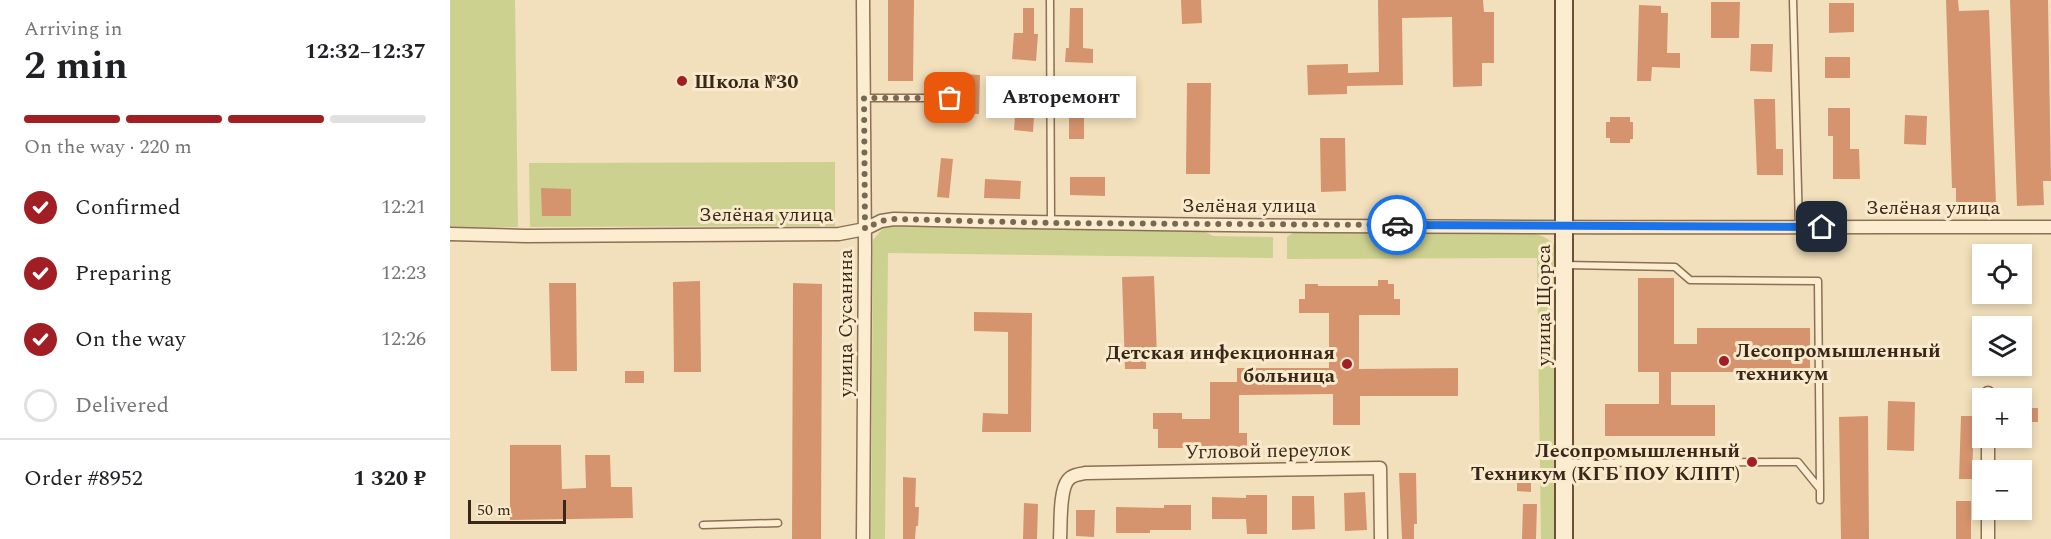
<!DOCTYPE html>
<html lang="en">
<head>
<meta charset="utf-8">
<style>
	body { margin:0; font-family:Spectral,serif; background:#f6f6f6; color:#202124; height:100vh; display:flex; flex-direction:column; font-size:22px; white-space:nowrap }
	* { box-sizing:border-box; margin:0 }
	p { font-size:20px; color:#757577 }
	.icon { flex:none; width:33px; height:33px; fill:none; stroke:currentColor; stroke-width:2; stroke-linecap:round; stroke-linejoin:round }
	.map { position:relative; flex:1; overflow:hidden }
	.panel { display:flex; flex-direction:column; background:#fff; width:450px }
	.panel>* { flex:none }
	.buttons { position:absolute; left:1522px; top:244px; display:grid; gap:12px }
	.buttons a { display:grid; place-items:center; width:60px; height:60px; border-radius:0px; background:#fff; box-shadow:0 3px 9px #0003; font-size:30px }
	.scale { position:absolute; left:18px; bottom:15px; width:98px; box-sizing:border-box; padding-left:6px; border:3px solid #39281a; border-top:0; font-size:16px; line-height:21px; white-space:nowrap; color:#39281a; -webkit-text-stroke:4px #f9eacc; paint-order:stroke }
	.pin { position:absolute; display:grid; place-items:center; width:51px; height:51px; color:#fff; margin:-26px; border-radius:12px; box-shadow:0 3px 9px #0006 }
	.courier { position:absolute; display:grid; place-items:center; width:60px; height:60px; margin:-30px; border:4px solid #1a73e8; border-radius:50%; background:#fff; color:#222; box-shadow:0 2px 8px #0007 }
	.bubble { position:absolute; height:42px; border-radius:0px; background:#fff; box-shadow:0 3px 9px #0003; font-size:20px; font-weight:700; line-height:42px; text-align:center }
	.summary em { font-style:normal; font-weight:700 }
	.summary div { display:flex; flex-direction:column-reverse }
	.summary { display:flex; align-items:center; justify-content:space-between; height:102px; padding:0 24px }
	h1 { font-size:39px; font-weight:700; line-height:45px }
	.bar { display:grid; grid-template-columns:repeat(4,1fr); gap:9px 6px; align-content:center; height:72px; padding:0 24px }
	.bar i { height:8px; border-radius:4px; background:#e0e0e0 }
	.bar .active { background:#a11e24 }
	.bar p { grid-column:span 4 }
	.line { display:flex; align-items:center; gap:15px; padding:0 24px; border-top:2px solid #e0e0e0 }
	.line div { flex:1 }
	ol { padding:0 24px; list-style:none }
	li { display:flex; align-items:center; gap:18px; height:66px }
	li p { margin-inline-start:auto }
	li .icon { padding:6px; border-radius:50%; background:#a11e24; color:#fff; stroke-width:4 }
	li:last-child { color:#757577 }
	li i { width:33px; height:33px; border:3px solid #e0e0e0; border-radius:50% }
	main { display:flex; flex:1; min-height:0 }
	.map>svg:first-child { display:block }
</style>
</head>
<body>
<main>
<section class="panel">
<div class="summary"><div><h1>2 min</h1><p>Arriving in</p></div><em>12:32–12:37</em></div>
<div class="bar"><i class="active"></i><i class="active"></i><i class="active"></i><i></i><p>On the way · 220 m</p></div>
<ol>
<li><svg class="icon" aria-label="check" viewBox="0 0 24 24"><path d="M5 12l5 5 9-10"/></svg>Confirmed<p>12:21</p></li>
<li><svg class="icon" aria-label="check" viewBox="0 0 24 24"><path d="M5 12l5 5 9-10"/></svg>Preparing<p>12:23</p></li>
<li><svg class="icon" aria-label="check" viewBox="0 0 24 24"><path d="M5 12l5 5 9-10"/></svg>On the way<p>12:26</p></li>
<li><i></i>Delivered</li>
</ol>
<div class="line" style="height:78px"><div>Order #8952</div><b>1 320 ₽</b></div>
</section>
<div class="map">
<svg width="1601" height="539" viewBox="0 0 1601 539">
	<rect width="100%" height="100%" fill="#f2e0bc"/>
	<path fill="#ccd18f" d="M 0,0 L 65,0 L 68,227 L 0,228 Z
		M 385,162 L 385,226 L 80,227 L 79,163 Z
		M 444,225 L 752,230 L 763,236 L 823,237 L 823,258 L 438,253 L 435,539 L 421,539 L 423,240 L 434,227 Z
		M 846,231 L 1082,233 C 1113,240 1108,257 1108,284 L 1101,291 L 1101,341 L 1109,351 L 1108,539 L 1091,539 L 1087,258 L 837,259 L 837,237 Z"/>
	<path fill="#d5946e" d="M 438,0 L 464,0 L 463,81 L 438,81 Z
		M 731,0 L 751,0 L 752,23 L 732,24 Z
		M 928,0 L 1033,0 L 1034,12 L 1044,12 L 1044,63 L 1032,63 L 1032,86 L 1003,87 L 1002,17 L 952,18 L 953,85 L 897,86 L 897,94 L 858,95 L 857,65 L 898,64 L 898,73 L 929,72 Z
		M 1496,0 L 1508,0 L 1509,11 L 1539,10 L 1546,204 L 1506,203 L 1506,188 L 1502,188 Z
		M 1560,0 L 1598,0 L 1601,181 L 1593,181 L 1594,205 L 1567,206 Z
		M 1261,2 L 1290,2 L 1289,38 L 1261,38 Z
		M 1379,3 L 1404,3 L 1404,32 L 1379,33 Z
		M 1189,5 L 1211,6 L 1211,13 L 1218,13 L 1217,53 L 1230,53 L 1230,68 L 1202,67 L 1201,81 L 1187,81 Z
		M 573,8 L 584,8 L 584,34 L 588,34 L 586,61 L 562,59 L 564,33 L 573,33 Z
		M 620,8 L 633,8 L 633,48 L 643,49 L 643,63 L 615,62 L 616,48 L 619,48 Z
		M 1301,44 L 1323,44 L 1322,72 L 1300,71 Z
		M 1375,57 L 1400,57 L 1400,78 L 1375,78 Z
		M 513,74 L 530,75 L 529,114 L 513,114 Z
		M 737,83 L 761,83 L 760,174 L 736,174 Z
		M 1304,99 L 1325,99 L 1326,149 L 1333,149 L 1333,175 L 1307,175 Z
		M 566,101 L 585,102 L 583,132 L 564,130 Z
		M 619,102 L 634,102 L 634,139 L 619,139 Z
		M 1378,108 L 1400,108 L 1400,149 L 1409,149 L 1410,179 L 1383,179 L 1383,136 L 1378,136 Z
		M 1455,115 L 1477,116 L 1476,145 L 1454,144 Z
		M 1160,117 L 1180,117 L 1180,122 L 1183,122 L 1183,139 L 1180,139 L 1180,143 L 1160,143 L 1160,138 L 1156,138 L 1156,122 L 1160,122 Z
		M 870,138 L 895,138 L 896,191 L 871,192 Z
		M 491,158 L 503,159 L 499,198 L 487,197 Z
		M 620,177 L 655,177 L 655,196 L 620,195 Z
		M 535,179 L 571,181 L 570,199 L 534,198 Z
		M 91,188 L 121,189 L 121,216 L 92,216 Z
		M 704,276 L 707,356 L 696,356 L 696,369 L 675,369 L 672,277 Z
		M 1188,278 L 1224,278 L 1224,344 L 1247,344 L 1247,328 L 1360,328 L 1360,372 L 1221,372 L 1221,405 L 1265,405 L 1265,436 L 1155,436 L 1155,404 L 1209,404 L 1209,372 L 1188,372 Z
		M 928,280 L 938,280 L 938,284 L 944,284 L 944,299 L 950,299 L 950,315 L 909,315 L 909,369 L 1008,368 L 1008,396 L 910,396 L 910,425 L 883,425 L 883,394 L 789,395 L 789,433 L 797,433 L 797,448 L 708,448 L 708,429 L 703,429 L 703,413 L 732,413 L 732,419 L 760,419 L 760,382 L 787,382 L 787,368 L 879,368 L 879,313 L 849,313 L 849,299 L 855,299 L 855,284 L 868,284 L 868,286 L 928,286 Z
		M 250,281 L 251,372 L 224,372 L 223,282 Z
		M 99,283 L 126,283 L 127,371 L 101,371 Z
		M 343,283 L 372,284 L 371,539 L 342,539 Z
		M 524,312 L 582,313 L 581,432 L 532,432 L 533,413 L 558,414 L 558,332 L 524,331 Z
		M 175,371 L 194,371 L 194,383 L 175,383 Z
		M 1438,401 L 1465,402 L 1464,451 L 1437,450 Z
		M 1572,408 L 1588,408 L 1588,422 L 1572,422 Z
		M 1418,416 L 1419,539 L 1391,539 L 1389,417 Z
		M 1511,416 L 1524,416 L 1522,479 L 1509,479 Z
		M 60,445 L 111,445 L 112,489 L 136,488 L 135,455 L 160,455 L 161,487 L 182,487 L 183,518 L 60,520 Z
		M 1067,469 L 1081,469 L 1081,492 L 1067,491 Z
		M 949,473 L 966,473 L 967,524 L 964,524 L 964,539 L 952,539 Z
		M 453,477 L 466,478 L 465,507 L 469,507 L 468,526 L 466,526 L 465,539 L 453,539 Z
		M 915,492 L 917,530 L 895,531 L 894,493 Z
		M 796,495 L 817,495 L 817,534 L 797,534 L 796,519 L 762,519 L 762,497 L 796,498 Z
		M 842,496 L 864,496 L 865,529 L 842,530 Z
		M 1506,501 L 1521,501 L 1521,539 L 1506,539 Z
		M 574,503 L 588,504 L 587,539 L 573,539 Z
		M 1073,504 L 1087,504 L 1086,539 L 1072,539 Z
		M 714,505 L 741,505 L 741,530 L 700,530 L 700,533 L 666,533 L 666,507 L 714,508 Z
		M 626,510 L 645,510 L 644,537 L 626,536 Z"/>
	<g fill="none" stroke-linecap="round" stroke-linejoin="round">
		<g stroke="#8c6f54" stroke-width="9">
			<path id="lane" d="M 600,0 L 601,223
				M 1343,0 L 1349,227
				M 414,98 L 500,98
				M 1115,265 L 1225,267 L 1240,280 L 1368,281 L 1370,489
				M 1114,463 L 1348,462 L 1370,489 L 1370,500
				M 253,525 L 328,523"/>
		</g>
		<g stroke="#8c6f54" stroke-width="15">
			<path id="street" d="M 0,234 L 76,236 L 389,234 L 415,229 L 431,221 L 444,219 C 830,229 1215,227 1601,227
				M 1538,399 L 1538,393
				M 1538,471 L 1538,438
				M 413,539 L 415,247 L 413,0
				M 610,539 C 611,525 609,491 618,480 C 622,475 630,474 636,473 L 930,468 L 931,539
				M 1538,539 L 1538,510"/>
		</g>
		<g stroke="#6d5037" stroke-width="20">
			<path id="secondary" d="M 1114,539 L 1114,0"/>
		</g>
		<use href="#lane" stroke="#fcedd0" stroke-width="6"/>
		<use href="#street" stroke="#fcedd0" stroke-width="12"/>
		<use href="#secondary" stroke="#fcedd0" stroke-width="16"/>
	</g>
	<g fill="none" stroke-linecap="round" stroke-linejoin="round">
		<path stroke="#7a6853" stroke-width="6" stroke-dasharray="0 10.8" d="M 500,98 L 414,98 L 415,229 L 431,221 L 444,219 L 602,223 L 947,225"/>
		<path stroke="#1a73e8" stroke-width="8" d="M 947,225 L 1372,227"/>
	</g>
	<g fill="#a11e24" stroke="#f9eacc" stroke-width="2">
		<circle cx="232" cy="81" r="6"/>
		<circle cx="1274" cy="361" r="6"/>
		<circle cx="897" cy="364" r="6"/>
		<circle cx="1302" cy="462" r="6"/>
	</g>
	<g text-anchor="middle" stroke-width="6" stroke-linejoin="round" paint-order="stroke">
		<g font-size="20" font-weight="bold" fill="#39281a" stroke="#f9eacc" text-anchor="start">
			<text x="244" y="88">Школа №30</text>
			<text x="1286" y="357">Лесопромышленный<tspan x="1286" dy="23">техникум</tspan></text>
			<text x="885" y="359" text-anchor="end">Детская инфекционная<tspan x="885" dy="23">больница</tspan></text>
			<text x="1290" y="457" text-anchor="end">Лесопромышленный<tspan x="1290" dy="23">Техникум (КГБ ПОУ КЛПТ)</tspan></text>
		</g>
		<g font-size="20" fill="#39281a" stroke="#f9eacc">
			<text x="799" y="212">Зелёная улица</text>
			<text x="1483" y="214">Зелёная улица</text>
			<text x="316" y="221">Зелёная улица</text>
			<text transform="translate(1093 305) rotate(-90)" y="7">улица Щорса</text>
			<text transform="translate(395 323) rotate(-90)" y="7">улица Сусанина</text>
			<text transform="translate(818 450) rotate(-1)" y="7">Угловой переулок</text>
		</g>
	</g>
</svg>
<div class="buttons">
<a><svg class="icon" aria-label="locate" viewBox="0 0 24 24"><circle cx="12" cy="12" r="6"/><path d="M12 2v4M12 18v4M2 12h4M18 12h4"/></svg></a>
<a><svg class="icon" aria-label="layers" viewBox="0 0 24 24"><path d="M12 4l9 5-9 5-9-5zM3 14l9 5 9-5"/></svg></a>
<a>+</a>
<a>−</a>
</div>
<div class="scale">50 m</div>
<div class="pin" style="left:500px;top:98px;background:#ea580c"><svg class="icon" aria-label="bag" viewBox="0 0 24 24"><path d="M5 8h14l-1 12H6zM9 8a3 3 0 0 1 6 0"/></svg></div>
<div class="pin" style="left:1372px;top:227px;background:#1f2937"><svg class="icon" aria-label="home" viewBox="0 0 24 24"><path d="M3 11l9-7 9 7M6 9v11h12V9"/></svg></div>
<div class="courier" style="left:947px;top:225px"><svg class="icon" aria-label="car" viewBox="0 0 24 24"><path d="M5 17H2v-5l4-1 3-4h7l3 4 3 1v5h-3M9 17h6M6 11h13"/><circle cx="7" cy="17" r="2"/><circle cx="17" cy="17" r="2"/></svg></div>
<div class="bubble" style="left:536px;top:76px;width:150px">Авторемонт</div>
</div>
</main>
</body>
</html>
